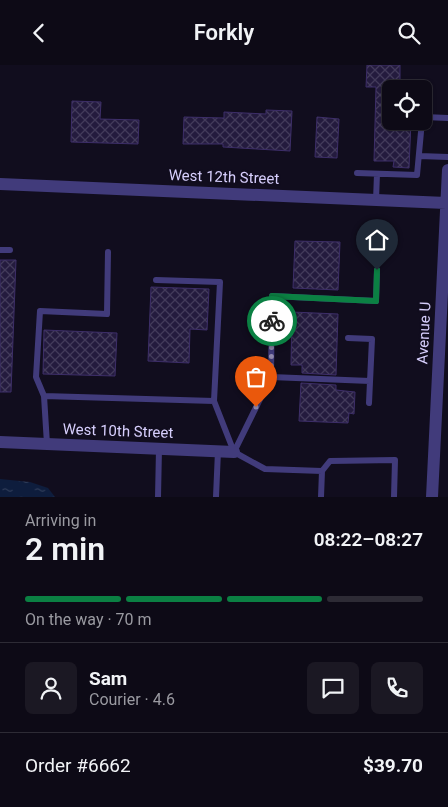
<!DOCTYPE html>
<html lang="en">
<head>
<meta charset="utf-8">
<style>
	body { margin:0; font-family:Roboto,sans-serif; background:#1b1823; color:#f1f3f6; height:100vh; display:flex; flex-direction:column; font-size:19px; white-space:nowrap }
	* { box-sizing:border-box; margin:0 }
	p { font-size:16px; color:#9a9aa1 }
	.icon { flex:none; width:28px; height:28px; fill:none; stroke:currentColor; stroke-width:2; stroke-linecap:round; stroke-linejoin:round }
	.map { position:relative; height:432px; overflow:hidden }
	.drawer { display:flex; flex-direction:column; background:#0d0a16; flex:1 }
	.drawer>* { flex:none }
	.buttons { position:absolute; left:382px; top:15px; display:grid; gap:10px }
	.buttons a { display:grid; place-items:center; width:50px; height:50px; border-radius:8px; background:#0d0a16; box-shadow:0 1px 4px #0004,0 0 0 1px #2d2b35; font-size:25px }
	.pin { position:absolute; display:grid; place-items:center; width:42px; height:42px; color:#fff; margin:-51px -21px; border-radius:50% 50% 50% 0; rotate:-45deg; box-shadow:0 0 5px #0007 }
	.pin .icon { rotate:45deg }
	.courier { position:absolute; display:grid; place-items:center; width:50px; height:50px; margin:-25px; border:4px solid #0b8043; border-radius:50%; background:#fff; color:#222; box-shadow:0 1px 6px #0007 }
	.head em { font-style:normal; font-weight:600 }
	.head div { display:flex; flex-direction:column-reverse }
	.head { display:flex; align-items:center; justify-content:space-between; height:85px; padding:0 25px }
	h1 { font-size:32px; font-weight:600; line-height:38px }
	.bar { display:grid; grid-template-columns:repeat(4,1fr); gap:8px 5px; align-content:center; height:60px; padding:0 25px }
	.bar i { height:6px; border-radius:4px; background:#2d2b35 }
	.bar .current { background:#0b8043 }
	.bar p { grid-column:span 4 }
	.line { display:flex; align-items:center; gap:12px; padding:0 25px; border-top:1px solid #2d2b35 }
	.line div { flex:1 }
	.round { display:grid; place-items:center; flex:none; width:52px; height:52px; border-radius:8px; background:#1b1823 }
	header { display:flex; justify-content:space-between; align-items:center; height:65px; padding:0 25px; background:#0d0a16; font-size:22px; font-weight:600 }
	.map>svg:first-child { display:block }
</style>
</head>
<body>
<header><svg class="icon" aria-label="back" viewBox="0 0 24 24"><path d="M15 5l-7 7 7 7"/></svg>Forkly<svg class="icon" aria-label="search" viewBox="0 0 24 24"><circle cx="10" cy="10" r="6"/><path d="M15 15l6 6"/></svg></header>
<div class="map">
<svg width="448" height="432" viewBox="0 0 448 432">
	<defs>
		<pattern id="water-ripples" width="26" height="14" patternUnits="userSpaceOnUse" patternTransform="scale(1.25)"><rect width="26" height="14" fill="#0e1d3d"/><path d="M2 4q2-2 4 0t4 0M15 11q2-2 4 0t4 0" fill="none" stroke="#303d5a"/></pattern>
		<pattern id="building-cross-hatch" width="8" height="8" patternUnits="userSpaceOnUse" patternTransform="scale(1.25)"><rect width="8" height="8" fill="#241b3e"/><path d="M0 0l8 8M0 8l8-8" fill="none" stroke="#433b5b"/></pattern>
	</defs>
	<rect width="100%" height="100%" fill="#110d1e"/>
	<path fill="url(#water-ripples)" d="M 0,414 L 30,417 L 48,423 L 55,432 L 0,432 Z"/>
	<path fill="url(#building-cross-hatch)" stroke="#3d2e69" d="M 367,0 L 400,0 L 400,23 L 391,23 L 391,56 L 411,56 L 409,103 L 393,102 L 394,96 L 374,96 L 376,22 L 366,22 Z
		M 72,36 L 101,37 L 100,54 L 139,55 L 138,79 L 71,77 Z
		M 266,45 L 292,46 L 290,86 L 223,82 L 223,79 L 183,79 L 184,52 L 224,53 L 224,47 L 266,49 Z
		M 317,52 L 339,54 L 337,93 L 315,92 Z
		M 295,176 L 340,177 L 338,225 L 293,223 Z
		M 0,195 L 16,195 L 11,327 L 0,327 Z
		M 151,222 L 209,224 L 207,265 L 190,264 L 189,298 L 148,296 Z
		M 292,247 L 338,249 L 336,310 L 302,308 L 302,300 L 291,300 Z
		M 44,265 L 117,268 L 115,311 L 43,309 Z
		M 301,318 L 336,320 L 336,325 L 355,327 L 354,349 L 349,348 L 348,358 L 299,356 Z"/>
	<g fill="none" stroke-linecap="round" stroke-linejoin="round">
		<path stroke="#413b7b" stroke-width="6" d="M 424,52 L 448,53
			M 419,91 L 448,92
			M 357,108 L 417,110 L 422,56
			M 376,135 L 377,109
			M 0,185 L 10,185
			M 156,215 L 220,217 L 214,336
			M 348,273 L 372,274 L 369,338
			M 271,312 L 272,231 L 376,236 L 377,205
			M 44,331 L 214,336 L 234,387 L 265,404 L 322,406
			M 47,379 L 44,331 L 36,312 L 40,246 L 107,249 L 108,187
			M 234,387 L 271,312 L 370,316
			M 158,432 L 159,384
			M 216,432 L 218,386
			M 321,432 L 322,406 L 330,396 L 395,395 L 394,432"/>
		<path stroke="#413b7b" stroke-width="12" d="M 0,119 L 446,138
			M 0,377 L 234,387
			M 432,432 L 448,105"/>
	</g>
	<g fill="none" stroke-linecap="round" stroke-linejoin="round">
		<path stroke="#918aae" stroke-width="5" stroke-dasharray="0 9" d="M 256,342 L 271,312 L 272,256"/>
		<path stroke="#0b8043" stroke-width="6" d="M 272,256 L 272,231 L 376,236 L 377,205"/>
	</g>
	<g text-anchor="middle" stroke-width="4" stroke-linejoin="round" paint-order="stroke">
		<g font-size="15" fill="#d6cefc" stroke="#110d1e">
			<text transform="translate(224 112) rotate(2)" y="5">West 12th Street</text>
			<text transform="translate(424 268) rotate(-87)" y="5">Avenue U</text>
			<text transform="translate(118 366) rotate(2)" y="5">West 10th Street</text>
		</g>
	</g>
</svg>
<div class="buttons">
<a><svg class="icon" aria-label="locate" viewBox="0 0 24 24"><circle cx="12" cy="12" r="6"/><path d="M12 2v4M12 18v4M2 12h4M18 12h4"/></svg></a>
</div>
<div class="pin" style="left:256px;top:342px;background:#ea580c"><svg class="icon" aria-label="bag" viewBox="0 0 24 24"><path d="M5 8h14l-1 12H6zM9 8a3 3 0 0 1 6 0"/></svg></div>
<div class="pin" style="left:377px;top:205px;background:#1f2937"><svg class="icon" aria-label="home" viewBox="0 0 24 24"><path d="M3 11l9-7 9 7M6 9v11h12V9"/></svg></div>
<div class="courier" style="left:272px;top:256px"><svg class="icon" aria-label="bike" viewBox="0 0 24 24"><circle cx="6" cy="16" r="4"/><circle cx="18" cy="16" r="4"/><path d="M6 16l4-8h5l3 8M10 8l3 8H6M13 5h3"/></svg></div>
</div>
<section class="drawer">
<div class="head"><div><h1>2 min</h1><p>Arriving in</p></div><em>08:22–08:27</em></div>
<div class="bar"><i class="current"></i><i class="current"></i><i class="current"></i><i></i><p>On the way · 70 m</p></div>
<div class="line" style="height:90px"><a class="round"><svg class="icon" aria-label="person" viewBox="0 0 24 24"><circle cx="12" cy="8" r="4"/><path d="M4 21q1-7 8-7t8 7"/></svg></a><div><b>Sam</b><p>Courier · 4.6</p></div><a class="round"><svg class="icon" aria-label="chat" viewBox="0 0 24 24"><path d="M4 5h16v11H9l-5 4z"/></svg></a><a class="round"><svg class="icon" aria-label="phone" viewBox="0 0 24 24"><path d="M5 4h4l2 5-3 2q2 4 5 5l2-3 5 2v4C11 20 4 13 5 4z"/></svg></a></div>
<div class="line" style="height:65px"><div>Order #6662</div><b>$39.70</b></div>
</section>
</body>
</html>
